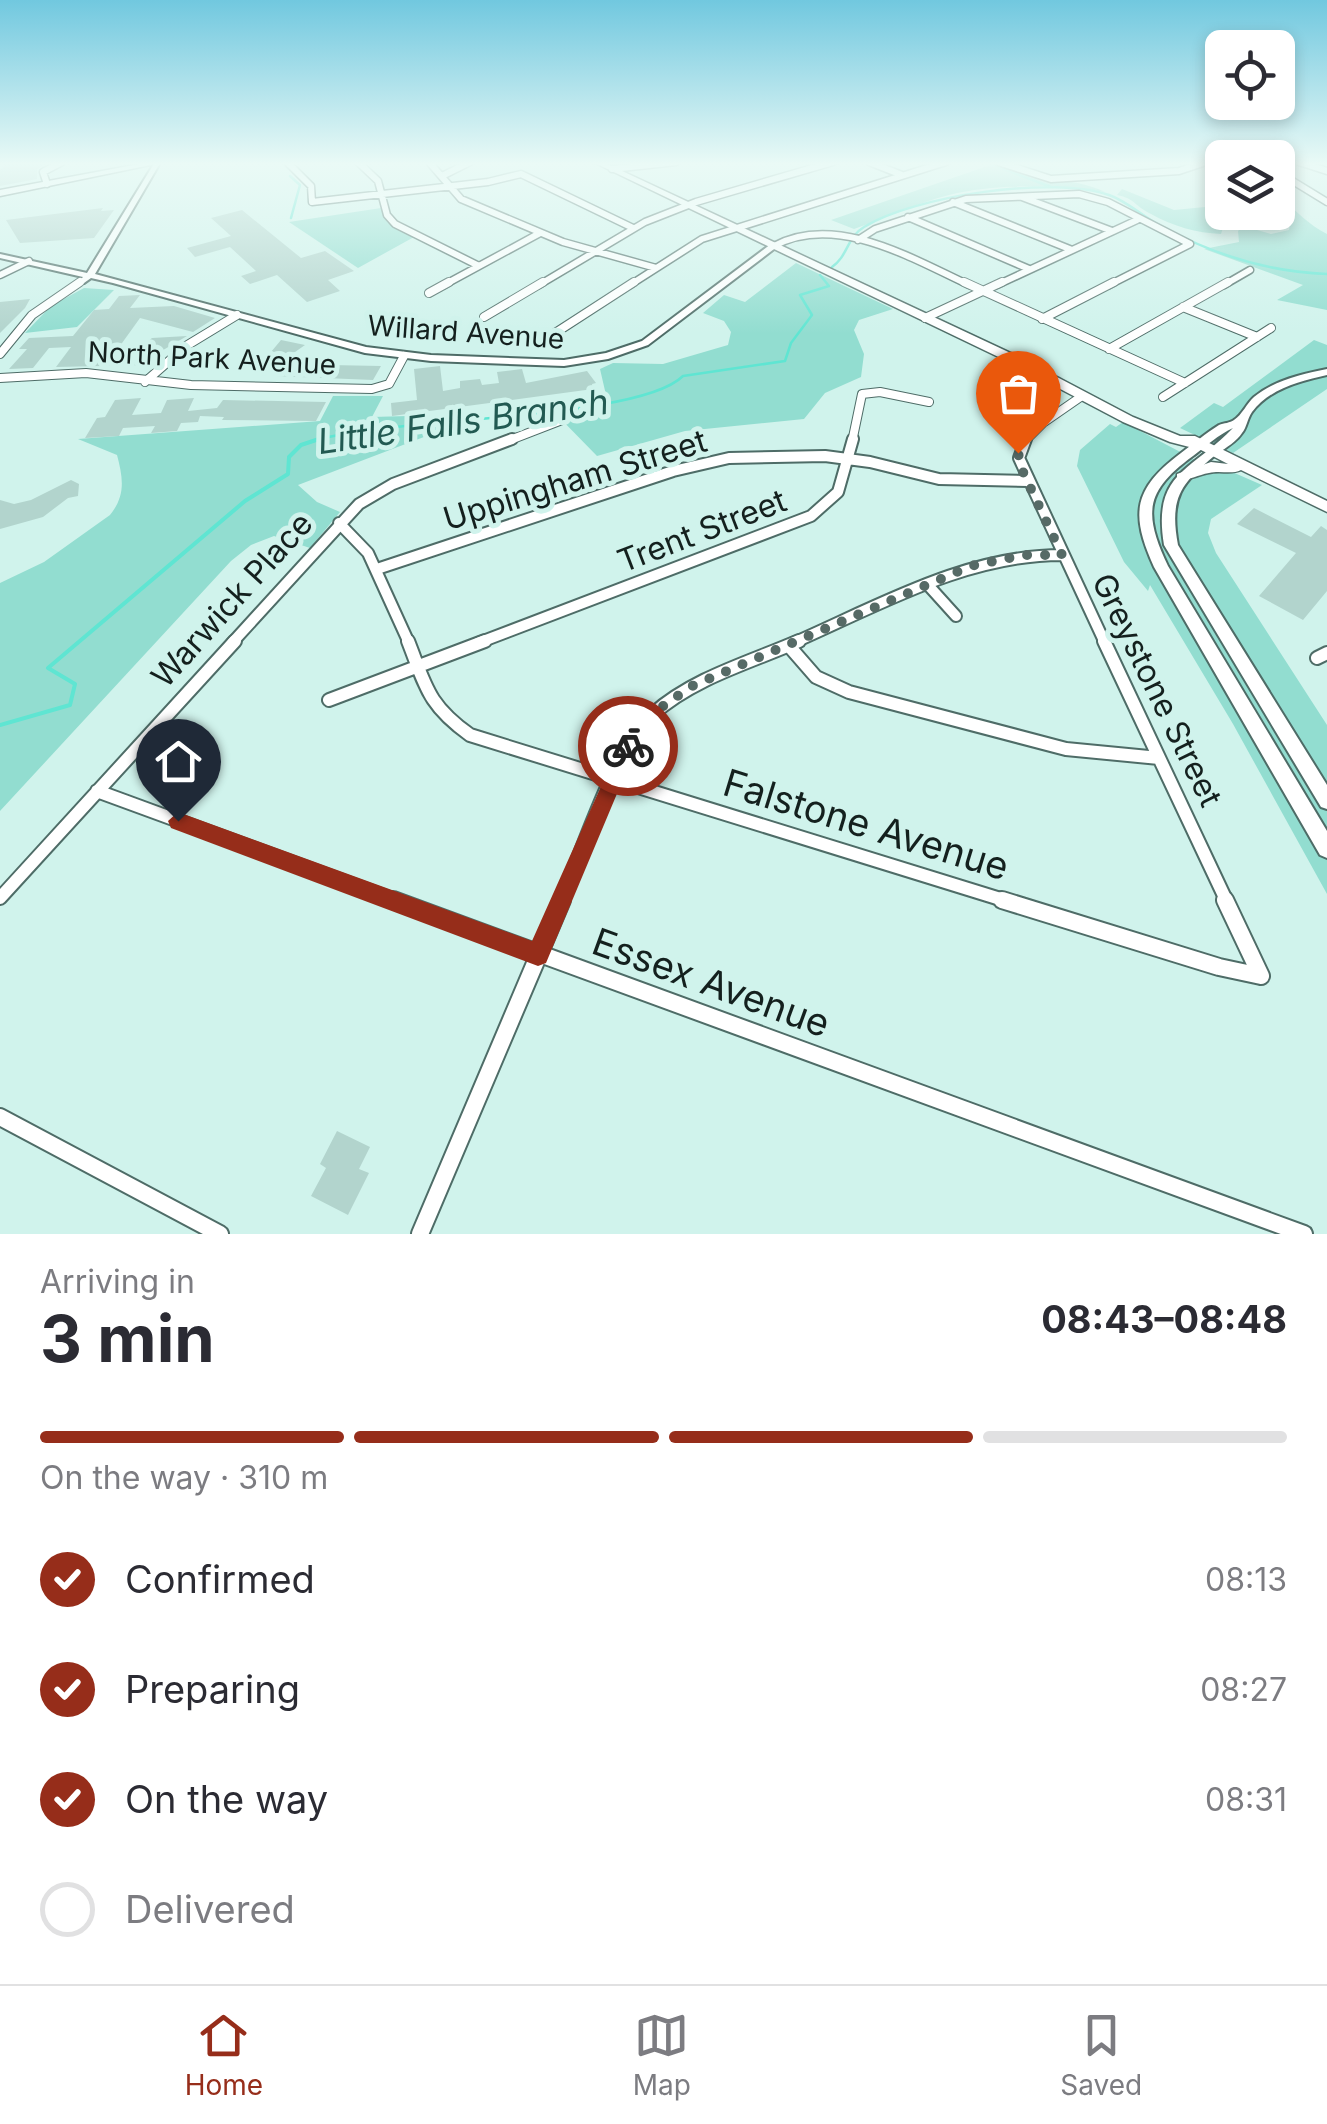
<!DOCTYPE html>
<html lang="en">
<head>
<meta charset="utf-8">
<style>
	body { margin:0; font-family:Inter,sans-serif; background:#f7f7f7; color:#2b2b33; height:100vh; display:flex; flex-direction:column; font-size:38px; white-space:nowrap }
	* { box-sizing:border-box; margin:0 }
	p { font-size:32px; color:#7c7c81 }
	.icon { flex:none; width:55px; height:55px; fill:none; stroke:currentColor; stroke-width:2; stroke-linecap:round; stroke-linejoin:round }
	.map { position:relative; height:1234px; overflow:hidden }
	.side { display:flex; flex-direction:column; background:#fff; flex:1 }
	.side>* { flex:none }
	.controls { position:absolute; left:1205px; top:30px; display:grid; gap:20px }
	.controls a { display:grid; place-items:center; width:90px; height:90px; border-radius:15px; background:#fff; box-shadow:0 5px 15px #0003; font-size:50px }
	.pin { position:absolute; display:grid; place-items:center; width:85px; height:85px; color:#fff; margin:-102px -42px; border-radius:50% 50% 50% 0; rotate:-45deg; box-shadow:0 0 10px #0007 }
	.pin .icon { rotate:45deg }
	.courier { position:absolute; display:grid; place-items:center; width:100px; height:100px; margin:-50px; border:8px solid #962d1a; border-radius:50%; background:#fff; color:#222; box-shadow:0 2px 12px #0007 }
	.head em { font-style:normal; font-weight:700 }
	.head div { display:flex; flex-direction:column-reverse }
	.head { display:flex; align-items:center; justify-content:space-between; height:170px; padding:0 40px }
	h1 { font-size:65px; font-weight:700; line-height:75px }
	.bar { display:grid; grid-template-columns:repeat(4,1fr); gap:15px 10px; align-content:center; height:120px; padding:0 40px }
	.bar i { height:12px; border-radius:8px; background:#e1e1e2 }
	.bar .selected { background:#962d1a }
	.bar p { grid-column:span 4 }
	ol { padding:0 40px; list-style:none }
	li { display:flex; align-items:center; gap:30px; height:110px }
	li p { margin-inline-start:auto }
	li .icon { padding:10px; border-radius:50%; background:#962d1a; color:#fff; stroke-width:4 }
	li:last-child { color:#7c7c81 }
	li i { width:55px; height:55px; border:5px solid #e1e1e2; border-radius:50% }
	.tab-bar { display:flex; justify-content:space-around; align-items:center; height:140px; border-top:2px solid #e1e1e2; background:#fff; font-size:28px; color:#7c7c81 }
	.tab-bar a { display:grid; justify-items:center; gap:5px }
	.tab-bar .selected { color:#962d1a }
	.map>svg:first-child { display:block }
</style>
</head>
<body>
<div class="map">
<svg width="1327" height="1234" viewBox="0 0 1327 1234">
	<rect width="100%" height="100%" fill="#d0f3ec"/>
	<path fill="#92ddd0" d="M 999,162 C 1039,187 1067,174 1105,192 C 1056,185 998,183 949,195 C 917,203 885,218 854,229 L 831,220 Z
		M 1122,189 L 1174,210 L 1205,207 L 1226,218 L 1221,234 C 1197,233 1172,226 1151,214 C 1132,204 1136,199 1117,195 Z
		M 1279,198 C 1297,210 1308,225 1327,234 L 1327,310 L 1277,300 L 1303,285 L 1204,249 L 1239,242 L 1238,231 L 1243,226 L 1271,234 L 1289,230 L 1291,217 L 1278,203 Z
		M 381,208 L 390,224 L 414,237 L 358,268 L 289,222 Z
		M 796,263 L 893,309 L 859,320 L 854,330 L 864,354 L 861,377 L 825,393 L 804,419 L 685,431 L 597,456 L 553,411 L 554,402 L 606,395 L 600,369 L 613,363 L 663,364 L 728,345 L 731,332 L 724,321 L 703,313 L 724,295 L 745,302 Z
		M 84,288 L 114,290 L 77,327 L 25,333 L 51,306 Z
		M 1314,340 L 1327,345 L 1327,389 L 1233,453 L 1180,428 L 1214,403 L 1223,407 Z
		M 333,396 L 383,396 L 372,417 L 445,415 L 437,432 L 298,485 L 317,502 L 340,512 L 310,548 L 274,536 L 251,545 L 231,561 L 0,811 L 0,583 L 44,562 L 110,515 C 126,495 123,478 117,455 L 78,439 L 320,421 Z
		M 1123,422 L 1211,468 L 1230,471 L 1262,485 L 1211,519 L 1208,533 L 1216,553 L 1327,725 L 1327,894 L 1233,724 L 1150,585 L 1148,591 L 1124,562 L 1077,466 L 1080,450 L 1110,424 L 1116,427 Z"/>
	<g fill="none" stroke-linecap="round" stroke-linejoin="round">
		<path stroke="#5fe5d2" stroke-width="2.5" d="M 986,162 L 1051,187
			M 290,176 L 300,185 L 291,218
			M 832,267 C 848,256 847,237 864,227 C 914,196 1053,175 1109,195 C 1127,201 1143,217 1161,226 C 1212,254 1268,272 1327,274
			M 311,442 C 387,416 638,421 683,376 L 785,361 L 791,343 L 812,315 L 800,295 L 829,286 L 820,275"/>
		<path stroke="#5fe5d2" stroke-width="4" d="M 0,725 L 70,705 L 75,684 L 48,668 L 245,501 L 288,474 L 289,457 L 301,445 L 319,439"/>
	</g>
	<path fill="#b2d4cd" d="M 8,162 L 48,162 L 37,169 L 37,179 L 0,186 L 0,170 Z
		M 103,208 L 101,211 L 114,210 L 94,238 L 20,243 L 6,220 Z
		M 242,210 L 301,258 L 325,251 L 354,271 L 328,280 L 340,291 L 307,302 L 277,275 L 250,284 L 241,276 L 256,271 L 230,247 L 195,257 L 187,248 L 231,236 L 211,218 Z
		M 140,295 L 130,308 L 174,306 L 215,318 L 193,332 L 140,318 L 112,357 L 140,348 L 152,338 L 187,336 L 153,356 L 147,365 L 56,367 L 71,347 L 49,348 L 33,368 L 9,369 L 27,349 L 19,349 L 29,338 L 73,336 L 94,310 L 109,309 L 119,296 Z
		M 30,299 L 25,308 L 0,333 L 0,302 Z
		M 281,340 L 305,345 L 278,364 L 381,366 L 373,380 L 276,376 L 261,364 Z
		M 440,366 L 443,391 L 460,388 L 460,381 L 480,379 L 482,385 L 499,383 L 497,372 L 522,369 L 526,383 L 587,371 L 596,383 L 592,384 L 593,389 L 392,416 L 391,403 L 417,400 L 414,369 Z
		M 141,398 L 132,415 L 161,413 L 167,400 L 194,398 L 188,411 L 217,408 L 223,400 L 326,402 L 316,421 L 222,420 L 224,417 L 200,416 L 198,422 L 181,423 L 177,431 L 151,433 L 155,426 L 123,428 L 119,436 L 85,438 L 97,418 L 105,417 L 115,400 Z
		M 71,480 L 79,484 L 78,496 L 68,498 L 43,517 L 0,529 L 0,500 L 14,504 L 31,500 Z
		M 1254,508 L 1311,537 L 1321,526 L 1327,530 L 1327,591 L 1303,620 L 1259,596 L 1296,553 L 1237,524 Z
		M 337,1131 L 370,1147 L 359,1169 L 369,1173 L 348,1215 L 311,1196 L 326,1168 L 320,1164 Z"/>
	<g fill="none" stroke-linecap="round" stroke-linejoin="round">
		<g stroke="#4e6c67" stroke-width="9">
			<path id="minor-far4" d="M 287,162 L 311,186 L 312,202 L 488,182 L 521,174 L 633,228
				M 358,162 L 378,181 L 387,215 L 395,224 L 479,266
				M 429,162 L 461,199 L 563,242 L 656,268
				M 869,162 L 902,175
				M 998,162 L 1051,179 L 1179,171 L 1206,162
				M 1299,162 L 1327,171
				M 612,169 L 676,162
				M 1278,172 L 1327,202
				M 442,176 L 470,162
				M 47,184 L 43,172 L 62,162
				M 1022,197 L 1112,231
				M 953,202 L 1072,250
				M 908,217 L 1029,269
				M 858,240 L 875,229 L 966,199 L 1079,194 L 1108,202 L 1190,244
				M 774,246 C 835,212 913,259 969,285
				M 0,275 L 29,261
				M 76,285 L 80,282
				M 444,285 L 540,233
				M 539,285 L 645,222 L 696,202 L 833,162
				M 630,285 L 702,239 L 946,162
				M 997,285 L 1137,220
				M 1109,285 L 1190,244
				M 1224,285 L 1250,270"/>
		</g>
		<g stroke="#4e6c67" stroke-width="10">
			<path id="minor-far3" d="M 964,282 L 1185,383
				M 429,293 L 449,282
				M 1183,307 L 1257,337
				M 484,317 L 543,282
				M 925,318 L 1002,282
				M 1042,319 L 1114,282
				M 549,337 L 634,282
				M 1109,349 L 1228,282
				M 0,354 L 32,315 L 80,282
				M 0,378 L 86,373 L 191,385 L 372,389 L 389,384 L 404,356
				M 145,382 L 186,346 L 237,315
				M 1163,397 L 1271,328
				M 505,442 L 562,420
				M 852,442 L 862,394 L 880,392 L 929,402
				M 1024,442 L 1043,423 L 1082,396"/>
		</g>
		<g stroke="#4e6c67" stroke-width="14">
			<path id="minor-far2" d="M 1026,439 L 1019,458 L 1105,643
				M 339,523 L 368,553 L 409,643
				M 377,569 L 673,471 L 729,458 L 825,456 L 870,462 L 939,479 L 1028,481
				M 928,585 L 956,616
				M 232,643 L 359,504 L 393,484 L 512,439
				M 478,643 L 811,516 L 838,492 L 853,439
				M 793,643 C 880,605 966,555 1062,555"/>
		</g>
		<g stroke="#4e6c67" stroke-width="16">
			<path id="minor-far1" d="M 408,641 C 426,687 428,705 470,735 L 1010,902
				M 1104,641 L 1227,902
				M 789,646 L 816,677 L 849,692 L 1066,749 L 1159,758
				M 1317,658 L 1327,653
				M 329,700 L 485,641
				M 97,791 L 400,902
				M 0,898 L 235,641
				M 561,902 C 582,853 615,747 653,714 C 693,678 751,662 799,641"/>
		</g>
		<g stroke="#4e6c67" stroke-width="20">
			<path id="minor" d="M 393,900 L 1304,1234
				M 1002,900 L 1219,967 L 1261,976
				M 1225,900 L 1261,976
				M 0,1117 L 220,1234
				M 420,1234 L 562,900"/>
		</g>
		<g stroke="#4e6c67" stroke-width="4">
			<path id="tertiary" d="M 155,162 L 160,163 L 95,274 L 366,347 L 431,355 L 564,360 L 606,353 L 642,341 L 771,244 L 778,246 L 648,345 L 608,359 L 564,366 L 431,361 L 365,353 L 113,283 L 91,278 L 84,283 L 80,280 L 83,277 L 0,258 L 0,254 L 87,273 Z"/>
		</g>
		<g stroke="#4e6c67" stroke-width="4">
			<path id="secondary" d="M 1327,369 L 1327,375 C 1300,381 1269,389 1252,412 C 1247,419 1247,427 1242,433 C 1237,441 1226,448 1218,453 C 1181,483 1169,497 1178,545 L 1327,785 L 1327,809 L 1321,807 L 1164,545 C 1152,472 1191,472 1233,428 C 1218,435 1206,446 1193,456 C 1145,491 1143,513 1168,566 L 1327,831 L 1327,858 L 1320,855 L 1154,567 C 1130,514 1133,489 1181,453 C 1193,444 1206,433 1219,425 C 1224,423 1230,423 1234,420 C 1242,415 1247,403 1254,397 C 1275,380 1302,374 1327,369 Z"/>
		</g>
		<g stroke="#4e6c67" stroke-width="3">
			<path id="primary" d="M 150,162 L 165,162 L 0,196 L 0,190 Z
				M 593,162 L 603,162 L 1019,357 L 1133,417 L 1180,436 L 1195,436 L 1327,501 L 1327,512 L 1241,470 C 1231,475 1221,470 1209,473 C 1197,475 1189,481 1177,480 L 1177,474 L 1211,462 L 1228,464 L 1201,450 L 1170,442 L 1123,422 L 1011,363 Z"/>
		</g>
		<use href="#minor-far4" stroke="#fff" stroke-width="6"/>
		<use href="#minor-far3" stroke="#fff" stroke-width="8"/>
		<use href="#minor-far2" stroke="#fff" stroke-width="10"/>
		<use href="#minor-far1" stroke="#fff" stroke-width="12"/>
		<use href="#minor" stroke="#fff" stroke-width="16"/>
		<use href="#tertiary" fill="#fff" fill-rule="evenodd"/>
		<use href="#secondary" fill="#fff" fill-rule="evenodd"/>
		<use href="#primary" fill="#fff" fill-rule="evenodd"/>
	</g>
	<linearGradient id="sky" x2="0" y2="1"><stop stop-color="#71c8df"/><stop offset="0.49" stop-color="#eafaf6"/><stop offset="1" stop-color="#eafaf6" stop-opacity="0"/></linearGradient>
	<rect width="1327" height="334" fill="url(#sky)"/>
	<path fill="#962d1a" d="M 628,737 L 637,746 L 546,963 L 538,966 L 171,828 L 168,821 L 178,812 L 532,941 L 619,746 Z"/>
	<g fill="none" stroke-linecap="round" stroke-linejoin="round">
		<path stroke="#566a66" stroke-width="10" stroke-dasharray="0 18" d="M 628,746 L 650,715 L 692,686 L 971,566 L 1023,555 L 1062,555 L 1023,472 L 1018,453"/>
	</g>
	<g text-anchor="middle" stroke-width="10" stroke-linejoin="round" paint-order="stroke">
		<g font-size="28" fill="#14201e" stroke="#d0f3ec">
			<text transform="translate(466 332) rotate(4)" y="10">Willard Avenue</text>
			<text transform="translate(212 358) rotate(3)" y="10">North Park Avenue</text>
		</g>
		<g font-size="32" fill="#14201e" stroke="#d0f3ec">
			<text transform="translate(575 480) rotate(-17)" y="11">Uppingham Street</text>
			<text transform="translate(702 531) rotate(-21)" y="11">Trent Street</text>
			<text transform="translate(232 600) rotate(-48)" y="11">Warwick Place</text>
			<text transform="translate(1157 690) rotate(64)" y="11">Greystone Street</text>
		</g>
		<g font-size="35" font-style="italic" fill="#225a52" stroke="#d0f3ec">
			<text transform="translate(463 422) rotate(-8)" y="12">Little Falls Branch</text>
		</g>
		<g font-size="38" fill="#14201e" stroke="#d0f3ec">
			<text transform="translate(866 825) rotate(17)" y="13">Falstone Avenue</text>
			<text transform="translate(711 983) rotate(20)" y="13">Essex Avenue</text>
		</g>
	</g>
</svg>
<div class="controls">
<a><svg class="icon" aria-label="locate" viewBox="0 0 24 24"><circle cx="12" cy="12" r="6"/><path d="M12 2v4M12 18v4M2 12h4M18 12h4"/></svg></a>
<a><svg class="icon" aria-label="layers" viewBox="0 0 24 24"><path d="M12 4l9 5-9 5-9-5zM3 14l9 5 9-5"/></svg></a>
</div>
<div class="pin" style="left:1018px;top:453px;background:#ea580c"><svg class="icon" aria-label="bag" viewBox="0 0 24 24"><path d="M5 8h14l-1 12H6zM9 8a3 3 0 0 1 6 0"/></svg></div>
<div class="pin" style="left:178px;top:821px;background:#1f2937"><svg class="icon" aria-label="home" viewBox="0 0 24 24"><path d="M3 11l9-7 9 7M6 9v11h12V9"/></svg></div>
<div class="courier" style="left:628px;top:746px"><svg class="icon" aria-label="bike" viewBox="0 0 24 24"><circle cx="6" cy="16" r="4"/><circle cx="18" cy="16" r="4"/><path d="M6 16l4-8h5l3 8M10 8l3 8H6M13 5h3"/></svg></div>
</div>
<section class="side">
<div class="head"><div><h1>3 min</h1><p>Arriving in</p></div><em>08:43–08:48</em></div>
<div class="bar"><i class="selected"></i><i class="selected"></i><i class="selected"></i><i></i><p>On the way · 310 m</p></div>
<ol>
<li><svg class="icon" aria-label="check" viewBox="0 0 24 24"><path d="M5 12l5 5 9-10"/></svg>Confirmed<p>08:13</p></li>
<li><svg class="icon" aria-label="check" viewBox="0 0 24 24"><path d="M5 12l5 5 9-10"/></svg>Preparing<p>08:27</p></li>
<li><svg class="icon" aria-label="check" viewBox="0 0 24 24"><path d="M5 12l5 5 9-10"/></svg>On the way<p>08:31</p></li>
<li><i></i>Delivered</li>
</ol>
</section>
<nav class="tab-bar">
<a class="selected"><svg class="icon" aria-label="home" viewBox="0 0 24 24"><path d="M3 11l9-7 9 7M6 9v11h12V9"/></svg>Home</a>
<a><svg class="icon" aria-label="map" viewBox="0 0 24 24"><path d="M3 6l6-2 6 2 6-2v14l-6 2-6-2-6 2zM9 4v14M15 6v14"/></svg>Map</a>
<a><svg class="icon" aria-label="saved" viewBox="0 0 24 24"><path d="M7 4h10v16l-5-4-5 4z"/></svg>Saved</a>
</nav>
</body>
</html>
